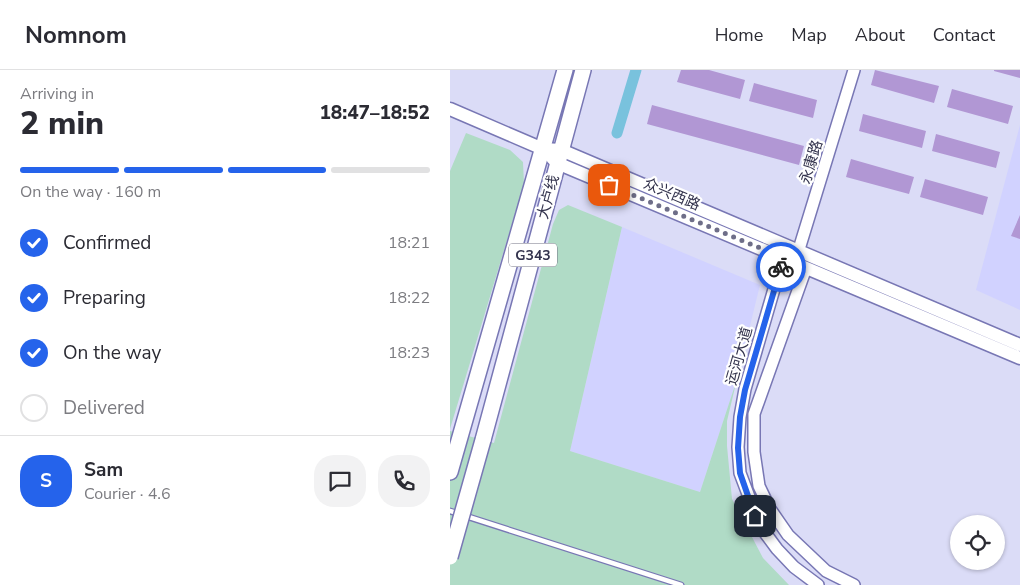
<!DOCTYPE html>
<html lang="en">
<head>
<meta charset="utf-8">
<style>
	body { margin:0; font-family:"Nunito Sans","Noto Sans SC",sans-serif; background:#f2f2f3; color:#2b2b33; height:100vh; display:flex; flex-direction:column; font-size:19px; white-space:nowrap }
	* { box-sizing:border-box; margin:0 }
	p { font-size:16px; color:#7c7c81 }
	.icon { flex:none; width:28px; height:28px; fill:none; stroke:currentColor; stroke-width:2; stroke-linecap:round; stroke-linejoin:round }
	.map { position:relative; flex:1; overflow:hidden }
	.side { display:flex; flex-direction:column; background:#fff; width:450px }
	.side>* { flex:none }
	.tools { position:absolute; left:500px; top:445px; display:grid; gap:10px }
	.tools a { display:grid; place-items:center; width:55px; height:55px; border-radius:50%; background:#fff; box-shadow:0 1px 4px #0004; font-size:25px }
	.pin { position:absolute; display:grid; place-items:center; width:42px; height:42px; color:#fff; margin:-21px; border-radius:10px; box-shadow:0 2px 8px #0006 }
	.courier { position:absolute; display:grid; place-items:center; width:50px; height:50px; margin:-25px; border:4px solid #2563eb; border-radius:50%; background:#fff; color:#222; box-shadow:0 1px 6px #0007 }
	.headline em { font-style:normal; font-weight:800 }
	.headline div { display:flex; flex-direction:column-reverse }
	.headline { display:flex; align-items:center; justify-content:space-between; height:85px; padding:0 20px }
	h1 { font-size:32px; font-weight:800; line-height:38px }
	.bar { display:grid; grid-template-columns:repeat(4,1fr); gap:8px 5px; align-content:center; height:60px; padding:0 20px }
	.bar i { height:6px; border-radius:4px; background:#e1e1e2 }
	.bar .current { background:#2563eb }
	.bar p { grid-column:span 4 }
	.line { display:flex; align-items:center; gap:12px; padding:0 20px; border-top:1px solid #e1e1e2 }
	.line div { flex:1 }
	.round { display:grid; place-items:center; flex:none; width:52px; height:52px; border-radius:20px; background:#f2f2f3 }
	ol { padding:0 20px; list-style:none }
	li { display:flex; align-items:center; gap:15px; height:55px }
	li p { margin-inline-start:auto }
	li .icon { padding:5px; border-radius:50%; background:#2563eb; color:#fff; stroke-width:4 }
	li:last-child { color:#7c7c81 }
	li i { width:28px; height:28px; border:2px solid #e1e1e2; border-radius:50% }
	header { display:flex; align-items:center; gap:30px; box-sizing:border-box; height:70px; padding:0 25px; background:#fff; border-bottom:1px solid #e1e1e2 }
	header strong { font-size:24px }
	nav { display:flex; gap:28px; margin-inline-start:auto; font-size:18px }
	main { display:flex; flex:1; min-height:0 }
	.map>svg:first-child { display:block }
</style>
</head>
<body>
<header>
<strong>Nomnom</strong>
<nav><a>Home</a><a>Map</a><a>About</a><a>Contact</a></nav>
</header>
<main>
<section class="side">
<div class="headline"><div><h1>2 min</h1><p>Arriving in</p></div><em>18:47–18:52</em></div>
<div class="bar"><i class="current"></i><i class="current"></i><i class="current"></i><i></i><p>On the way · 160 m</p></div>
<ol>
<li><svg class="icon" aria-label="check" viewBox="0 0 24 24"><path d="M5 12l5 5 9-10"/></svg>Confirmed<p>18:21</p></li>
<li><svg class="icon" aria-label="check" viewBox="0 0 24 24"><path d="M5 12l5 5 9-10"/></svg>Preparing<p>18:22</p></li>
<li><svg class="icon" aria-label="check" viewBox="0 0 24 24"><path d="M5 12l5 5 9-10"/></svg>On the way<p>18:23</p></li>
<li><i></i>Delivered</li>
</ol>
<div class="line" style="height:90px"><b class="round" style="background:#2563eb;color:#fff">S</b><div><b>Sam</b><p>Courier · 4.6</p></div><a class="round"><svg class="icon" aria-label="chat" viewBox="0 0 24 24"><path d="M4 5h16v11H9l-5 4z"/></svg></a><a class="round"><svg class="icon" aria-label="phone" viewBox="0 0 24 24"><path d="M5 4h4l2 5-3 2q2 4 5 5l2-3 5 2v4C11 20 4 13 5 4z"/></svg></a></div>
</section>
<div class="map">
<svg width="570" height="515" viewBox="0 0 570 515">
	<rect width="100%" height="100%" fill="#dbdcf7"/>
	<path fill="#d1d2ff" d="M 570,55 L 570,240 L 526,220 Z
		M 172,157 L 310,215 L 287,309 L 250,422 L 120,381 Z"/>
	<path fill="#b0dbc6" d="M 16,63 L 60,80 L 73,92 L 74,114 L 0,359 L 0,101 Z
		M 118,135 L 172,157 L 120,381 L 250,422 L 287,309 L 277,351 L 277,376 L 282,429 L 313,488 L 339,515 L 0,515 L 0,361 L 44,373 L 103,154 L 109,140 Z"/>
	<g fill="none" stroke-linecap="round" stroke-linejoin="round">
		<path stroke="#79c2dd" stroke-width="11" d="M 167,63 L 186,0"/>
	</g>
	<path fill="#b197d4" d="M 231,0 L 259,0 L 295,10 L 290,29 L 227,12 Z
		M 425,0 L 489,16 L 484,33 L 421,15 Z
		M 544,0 L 570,0 L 570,8 L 544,1 Z
		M 304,13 L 367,30 L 363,48 L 299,31 Z
		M 502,19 L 563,36 L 558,54 L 497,37 Z
		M 202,35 L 354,76 L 349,95 L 197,54 Z
		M 413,44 L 476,61 L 472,78 L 409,61 Z
		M 486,64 L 550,82 L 546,98 L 482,81 Z
		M 401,89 L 464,107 L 459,124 L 396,107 Z
		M 475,109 L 538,127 L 533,145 L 470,127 Z
		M 570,145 L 570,169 L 561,166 Z"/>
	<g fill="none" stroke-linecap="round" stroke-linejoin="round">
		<g stroke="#7877b4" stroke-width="7">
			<path id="service" d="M 0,441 L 231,515"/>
		</g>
		<g stroke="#7877b4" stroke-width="14">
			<path id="tertiary" d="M 333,188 L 295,319 L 290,347 L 288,377 L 290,403 L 310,456 L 327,479 L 344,497 L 368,515
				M 346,189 L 404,0
				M 356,198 L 304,344 L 304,382 L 309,416 L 320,439 L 338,465 L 376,501 L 404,515"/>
		</g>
		<g stroke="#7877b4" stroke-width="15">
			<path id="secondary" d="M 0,39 L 93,79 L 111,80 L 570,275
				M 102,88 L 107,93 L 570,288"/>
		</g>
		<g stroke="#7877b4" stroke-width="18">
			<path id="trunk" d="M 33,370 L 133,0
				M 0,402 L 115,0"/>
		</g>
		<use href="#service" stroke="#fff" stroke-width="4.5"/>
		<use href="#tertiary" stroke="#fff" stroke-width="11"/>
		<use href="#secondary" stroke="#fff" stroke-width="12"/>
		<use href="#trunk" stroke="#fff" stroke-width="15"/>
		<g stroke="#7877b4" stroke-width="18" stroke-linecap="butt">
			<path id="trunk-bridge" d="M 0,487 L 33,370"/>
		</g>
		<use href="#trunk-bridge" stroke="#fff" stroke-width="15"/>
	</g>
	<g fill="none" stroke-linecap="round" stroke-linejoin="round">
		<path stroke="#6e6e88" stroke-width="5" stroke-dasharray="0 9" d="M 159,115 L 334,188 L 331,197"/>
		<path stroke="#2563eb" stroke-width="6" d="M 305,446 L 290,403 L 288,378 L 290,347 L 295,320 L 331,197"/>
	</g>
	<g text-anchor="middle" stroke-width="4.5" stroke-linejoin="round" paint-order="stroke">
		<rect fill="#fff" stroke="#707082" stroke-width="1" x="59" y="173.5" width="48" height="23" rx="4"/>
		<g font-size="14" font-weight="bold" fill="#33334d">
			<text x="83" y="190">G343</text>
		</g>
		<g font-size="15" fill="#33334d" stroke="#fff">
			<text transform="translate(361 92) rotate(-73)" y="5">永康路</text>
			<text transform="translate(222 124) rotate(23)" y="5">众兴西路</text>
			<text transform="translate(98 127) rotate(-75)" y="5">大卢线</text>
			<text transform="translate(289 286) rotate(-74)" y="5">运河大道</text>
		</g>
	</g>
</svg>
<div class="tools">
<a><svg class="icon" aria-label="locate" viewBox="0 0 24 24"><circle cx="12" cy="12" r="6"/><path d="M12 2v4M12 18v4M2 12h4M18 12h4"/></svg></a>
</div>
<div class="pin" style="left:159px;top:115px;background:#ea580c"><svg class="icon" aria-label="bag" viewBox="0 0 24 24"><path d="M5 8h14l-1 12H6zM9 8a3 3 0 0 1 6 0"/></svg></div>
<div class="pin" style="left:305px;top:446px;background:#1f2937"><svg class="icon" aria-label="home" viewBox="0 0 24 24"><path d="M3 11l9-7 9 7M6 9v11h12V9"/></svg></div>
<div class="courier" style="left:331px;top:197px"><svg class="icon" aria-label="bike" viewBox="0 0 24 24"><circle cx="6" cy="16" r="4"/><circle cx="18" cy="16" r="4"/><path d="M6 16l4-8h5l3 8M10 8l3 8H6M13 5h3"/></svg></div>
</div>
</main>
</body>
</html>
